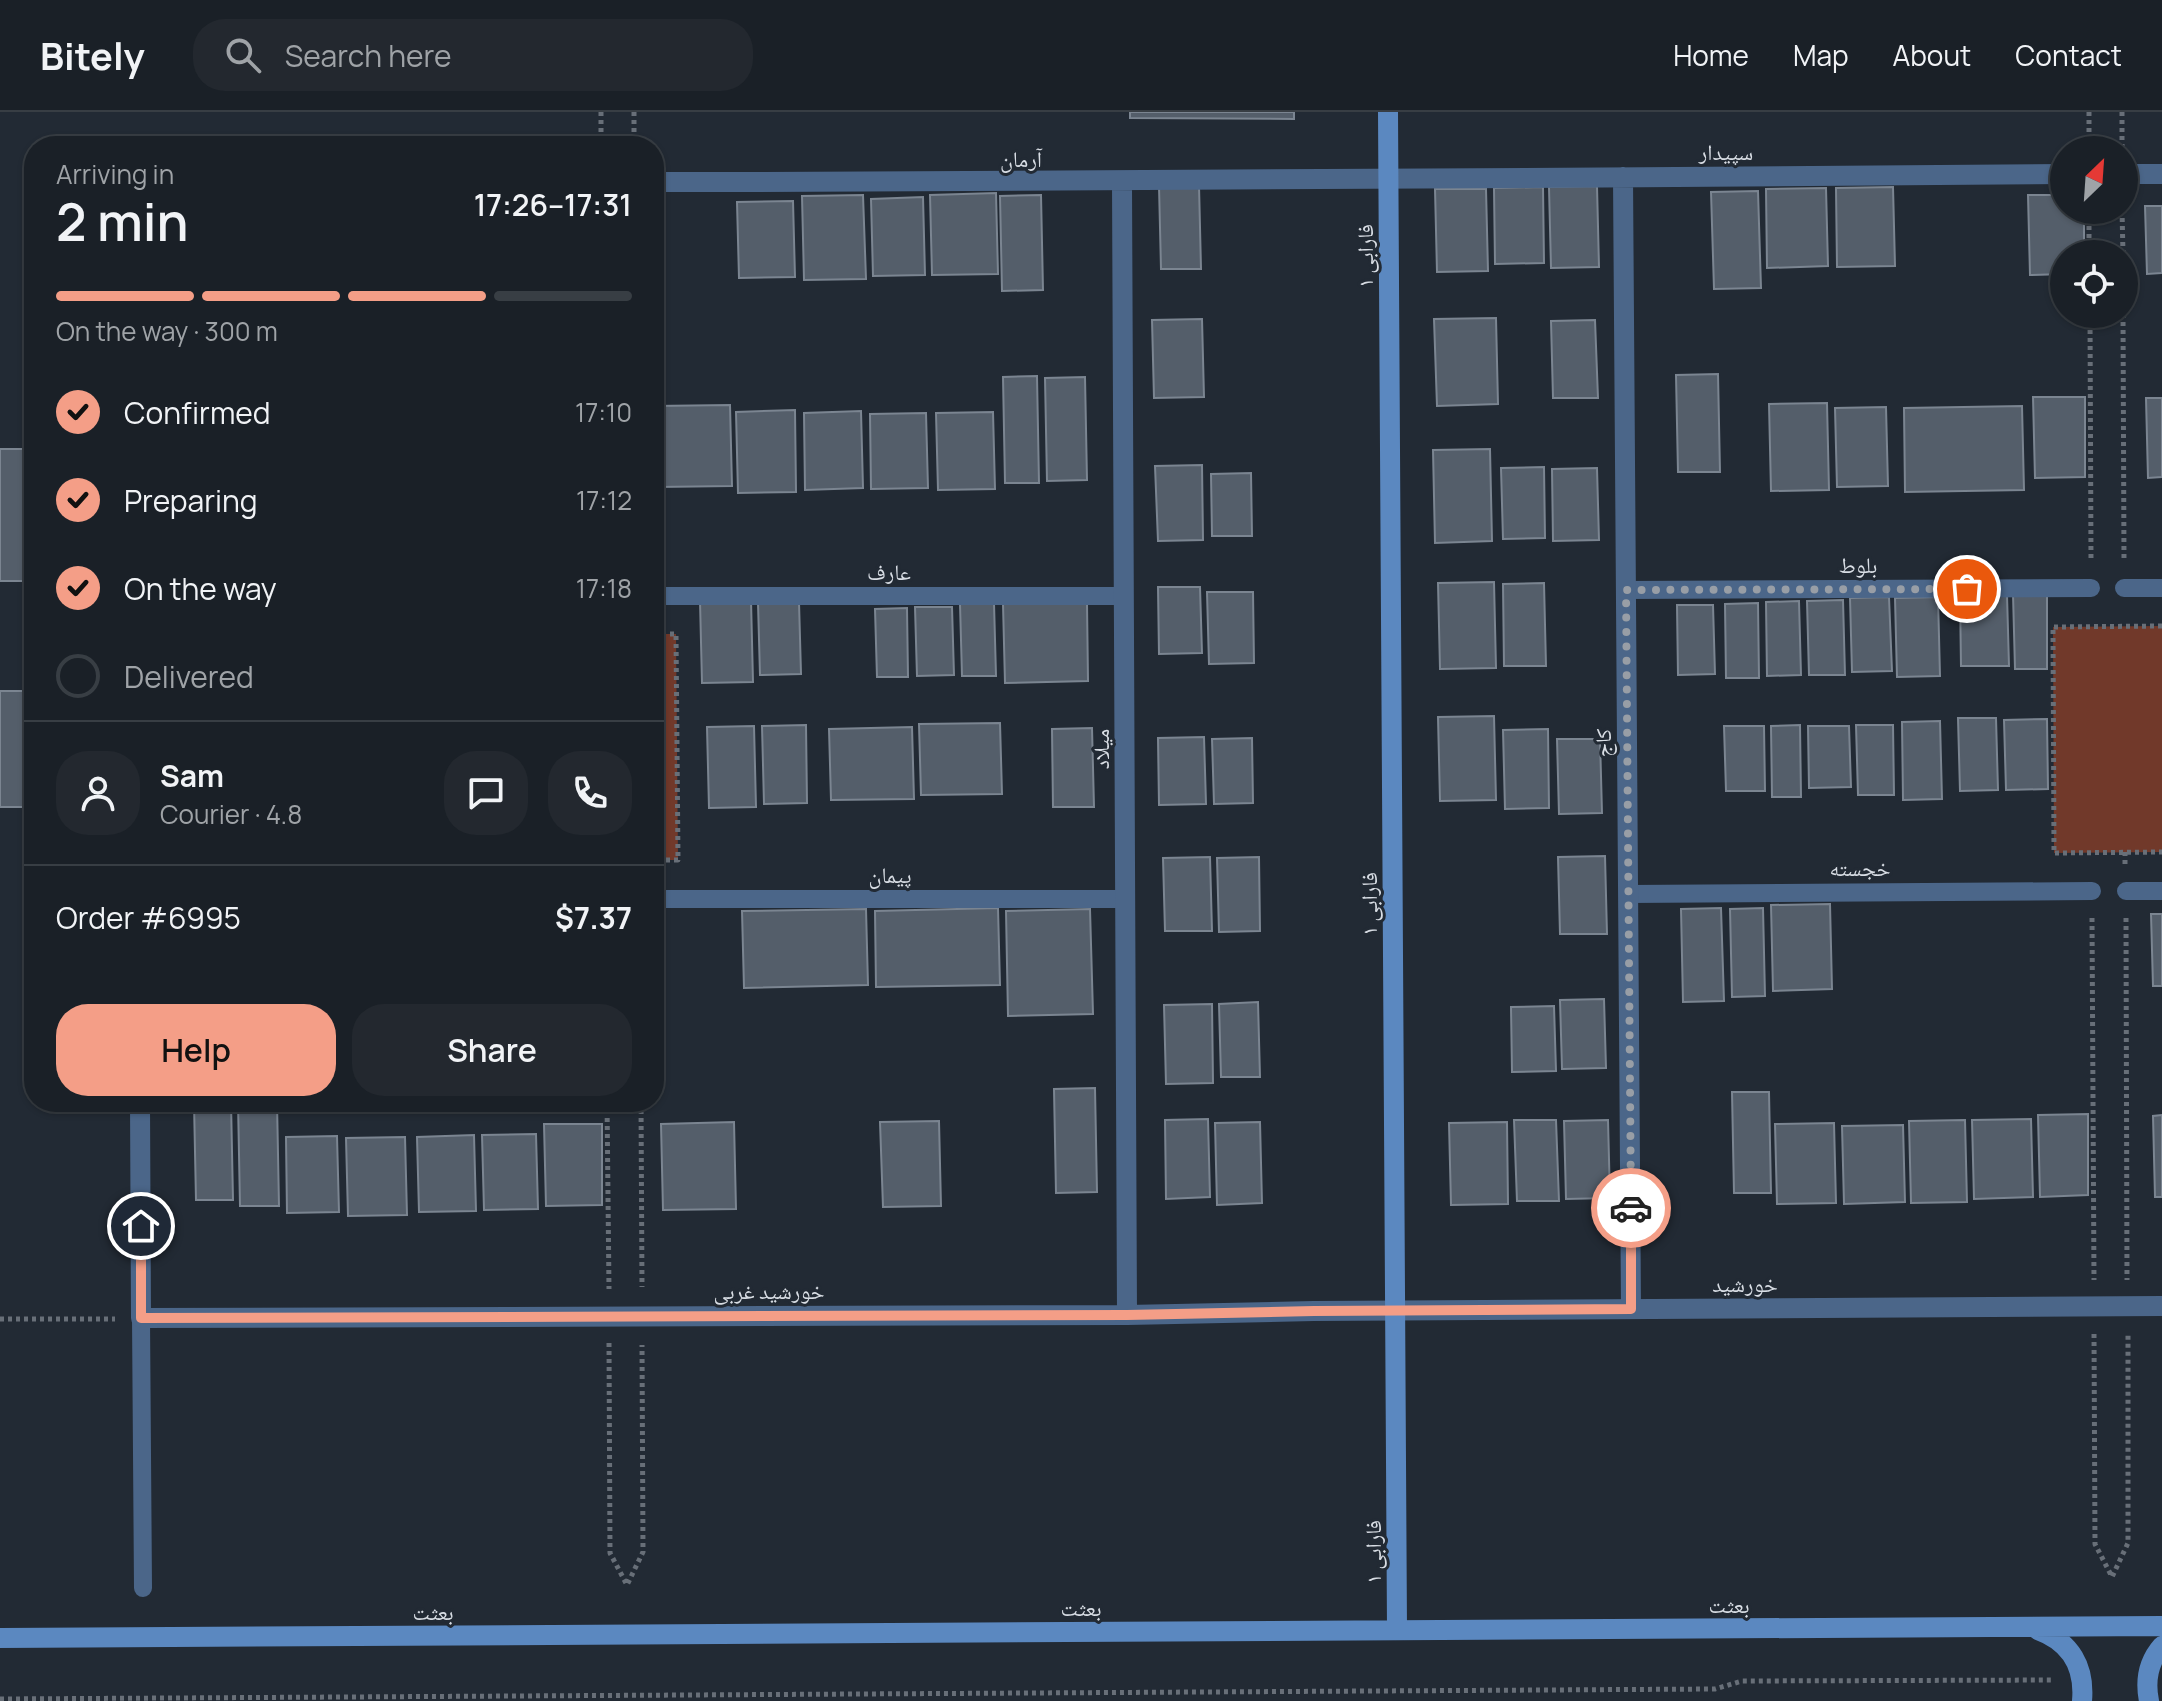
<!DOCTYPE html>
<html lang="en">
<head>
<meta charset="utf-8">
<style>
	body { margin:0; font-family:Manrope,"Noto Naskh Arabic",sans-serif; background:#23282f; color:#f1f3f6; height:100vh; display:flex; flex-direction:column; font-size:30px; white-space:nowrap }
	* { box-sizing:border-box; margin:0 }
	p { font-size:26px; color:#9fa3a7 }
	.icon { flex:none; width:44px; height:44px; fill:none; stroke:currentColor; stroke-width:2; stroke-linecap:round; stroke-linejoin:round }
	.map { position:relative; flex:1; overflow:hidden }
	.sheet { position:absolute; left:24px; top:24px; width:640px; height:976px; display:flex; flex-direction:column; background:#1a2027; border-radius:32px; box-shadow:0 2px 6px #0004,0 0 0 2px #383e44 }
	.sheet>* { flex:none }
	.needle { width:52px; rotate:25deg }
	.tools { position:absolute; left:2050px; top:24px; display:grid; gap:16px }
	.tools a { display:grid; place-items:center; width:88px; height:88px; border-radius:50%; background:#1a2027; box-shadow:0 2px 6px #0004,0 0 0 2px #383e44; font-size:40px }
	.pin { position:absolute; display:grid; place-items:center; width:68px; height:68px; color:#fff; margin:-34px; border:4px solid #fff; border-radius:50%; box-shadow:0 2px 8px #0007 }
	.courier { position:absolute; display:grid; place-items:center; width:80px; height:80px; margin:-40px; border:6px solid #f49e87; border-radius:50%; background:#fff; color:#222; box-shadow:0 2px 10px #0007 }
	.head em { font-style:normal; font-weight:600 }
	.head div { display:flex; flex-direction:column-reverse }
	.head { display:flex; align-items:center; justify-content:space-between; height:136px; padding:0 32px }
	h1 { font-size:52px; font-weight:600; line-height:60px }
	.bar { display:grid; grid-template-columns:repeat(4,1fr); gap:12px 8px; align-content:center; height:96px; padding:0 32px }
	.bar i { height:10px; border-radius:6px; background:#383e44 }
	.bar .selected { background:#f49e87 }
	.bar p { grid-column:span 4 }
	.line { display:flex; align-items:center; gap:20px; padding:0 32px; border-top:2px solid #383e44 }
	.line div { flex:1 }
	.round { display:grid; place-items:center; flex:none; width:84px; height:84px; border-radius:32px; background:#23282f }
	ol { padding:0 32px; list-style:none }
	li { display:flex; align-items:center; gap:24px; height:88px }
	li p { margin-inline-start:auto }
	li .icon { padding:8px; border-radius:50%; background:#f49e87; color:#111; stroke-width:4 }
	li:last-child { color:#9fa3a7 }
	li i { width:44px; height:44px; border:4px solid #383e44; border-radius:50% }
	.cta { display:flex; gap:16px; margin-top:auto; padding:16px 32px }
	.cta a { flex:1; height:92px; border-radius:32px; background:#f49e87; color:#111; font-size:32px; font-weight:600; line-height:92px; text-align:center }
	.cta a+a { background:#23282f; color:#f1f3f6 }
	header { display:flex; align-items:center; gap:48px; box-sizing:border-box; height:112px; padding:0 40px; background:#1a2027; border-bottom:2px solid #383e44 }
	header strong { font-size:38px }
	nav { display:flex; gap:44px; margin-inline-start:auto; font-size:28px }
	.search { width:560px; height:72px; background:#23282f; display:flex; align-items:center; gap:20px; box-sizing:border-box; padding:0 28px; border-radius:32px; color:#9fa3a7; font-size:30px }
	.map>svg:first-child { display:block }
</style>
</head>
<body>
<header>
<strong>Bitely</strong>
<div class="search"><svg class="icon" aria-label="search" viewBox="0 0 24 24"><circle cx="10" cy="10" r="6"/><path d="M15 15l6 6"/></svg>Search here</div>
<nav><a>Home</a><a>Map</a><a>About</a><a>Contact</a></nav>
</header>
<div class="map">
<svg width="2162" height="1589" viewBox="0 0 2162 1589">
	<rect width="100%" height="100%" fill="#222a34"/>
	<path fill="#71392a" d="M 2162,514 L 2162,740 L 2054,741 L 2053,515 Z
		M 654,522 L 676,522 L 678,748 L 654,748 Z"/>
	<path fill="#545e6a" stroke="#7b8591" stroke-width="2" d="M 1130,0 L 1294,0 L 1294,7 L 1130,6 Z
		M 1199,73 L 1201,157 L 1161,157 L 1159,74 Z
		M 1597,74 L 1599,155 L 1551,156 L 1549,75 Z
		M 1543,75 L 1544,151 L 1495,152 L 1494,76 Z
		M 1893,75 L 1895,154 L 1837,155 L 1836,76 Z
		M 1826,76 L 1828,154 L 1767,156 L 1766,77 Z
		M 1435,77 L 1486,77 L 1488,159 L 1437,160 Z
		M 1758,79 L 1761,176 L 1714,177 L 1711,80 Z
		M 996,81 L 998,162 L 932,163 L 930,83 Z
		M 863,83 L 866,167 L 804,168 L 802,84 Z
		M 1041,83 L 1043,178 L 1002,179 L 1000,84 Z
		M 2028,83 L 2064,83 L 2064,98 L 2084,98 L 2084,142 L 2064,142 L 2064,162 L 2030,163 Z
		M 923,85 L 925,163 L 873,164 L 871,87 Z
		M 793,89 L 795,165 L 739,166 L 737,90 Z
		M 2145,94 L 2162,94 L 2162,161 L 2147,162 Z
		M 1496,206 L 1498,292 L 1437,294 L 1434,207 Z
		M 1202,207 L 1204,285 L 1154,286 L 1152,208 Z
		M 1595,208 L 1598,286 L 1553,286 L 1551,209 Z
		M 1718,262 L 1720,360 L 1678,360 L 1676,263 Z
		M 1037,264 L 1039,371 L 1005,371 L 1003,265 Z
		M 1085,265 L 1087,368 L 1047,369 L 1045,266 Z
		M 2033,285 L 2085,285 L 2085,365 L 2035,366 Z
		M 2146,286 L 2162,286 L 2162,365 L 2148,366 Z
		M 1827,291 L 1829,378 L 1771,379 L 1769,292 Z
		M 730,293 L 732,374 L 657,375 L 654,294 Z
		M 2022,294 L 2024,378 L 1905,380 L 1904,296 Z
		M 1886,295 L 1888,374 L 1837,375 L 1835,296 Z
		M 795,298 L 796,380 L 738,381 L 736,300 Z
		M 861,299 L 863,376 L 805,378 L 804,301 Z
		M 993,300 L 995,377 L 938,378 L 936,301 Z
		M 926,301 L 928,376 L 871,377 L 870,302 Z
		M 0,337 L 34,337 L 34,469 L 0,469 Z
		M 1490,337 L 1492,429 L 1435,431 L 1433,338 Z
		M 1202,353 L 1203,428 L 1158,429 L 1155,354 Z
		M 1544,355 L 1545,426 L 1503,427 L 1501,356 Z
		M 1597,356 L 1599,428 L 1553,429 L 1552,357 Z
		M 1251,361 L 1252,424 L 1212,424 L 1211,362 Z
		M 1494,470 L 1496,556 L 1440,557 L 1438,471 Z
		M 1544,471 L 1546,554 L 1504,554 L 1503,472 Z
		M 1158,475 L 1200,475 L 1202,541 L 1159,542 Z
		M 1207,480 L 1253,480 L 1254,551 L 1209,552 Z
		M 2013,482 L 2047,482 L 2047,557 L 2015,557 Z
		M 2007,483 L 2009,554 L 1961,554 L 1960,484 Z
		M 1889,485 L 1892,559 L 1852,560 L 1850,486 Z
		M 1938,485 L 1940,564 L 1897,565 L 1895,486 Z
		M 751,488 L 753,570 L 702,571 L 700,489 Z
		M 1843,488 L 1845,563 L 1809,563 L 1807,489 Z
		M 1799,489 L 1801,563 L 1767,564 L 1766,490 Z
		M 799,490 L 801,562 L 760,563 L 758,491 Z
		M 994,491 L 996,564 L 962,564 L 960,492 Z
		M 1087,491 L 1088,569 L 1005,571 L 1003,492 Z
		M 1758,491 L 1759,566 L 1726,566 L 1725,492 Z
		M 1677,493 L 1713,493 L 1715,562 L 1678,563 Z
		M 915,495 L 952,495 L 954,563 L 917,564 Z
		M 907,496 L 908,565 L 877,565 L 875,497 Z
		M 0,579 L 34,579 L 34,695 L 0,695 Z
		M 1494,604 L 1496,688 L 1440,689 L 1438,605 Z
		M 1958,606 L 1996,606 L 1998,678 L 1960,679 Z
		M 2047,607 L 2048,677 L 2006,678 L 2004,608 Z
		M 1940,609 L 1942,687 L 1903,688 L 1902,610 Z
		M 1000,611 L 1002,682 L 921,683 L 919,612 Z
		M 806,613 L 807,691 L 764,692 L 762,614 Z
		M 1800,613 L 1801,685 L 1772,685 L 1771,614 Z
		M 1856,613 L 1893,613 L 1894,683 L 1858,683 Z
		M 754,614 L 756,695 L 709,696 L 707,615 Z
		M 1724,614 L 1764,614 L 1765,679 L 1726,679 Z
		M 1808,614 L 1849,614 L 1851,675 L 1809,676 Z
		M 912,615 L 914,687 L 831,688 L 829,617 Z
		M 1092,616 L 1094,695 L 1053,695 L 1052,617 Z
		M 1548,617 L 1549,696 L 1505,697 L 1503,618 Z
		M 1204,625 L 1206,692 L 1159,693 L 1158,626 Z
		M 1252,626 L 1253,691 L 1214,692 L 1212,627 Z
		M 1557,627 L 1600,627 L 1602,701 L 1559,702 Z
		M 1605,744 L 1607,822 L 1560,822 L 1558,745 Z
		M 1210,745 L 1212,819 L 1165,819 L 1163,746 Z
		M 1259,745 L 1260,819 L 1219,820 L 1217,746 Z
		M 1830,792 L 1832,877 L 1773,879 L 1771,793 Z
		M 998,796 L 1000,873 L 876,875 L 875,799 Z
		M 1721,796 L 1724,889 L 1683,890 L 1681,797 Z
		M 1763,796 L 1765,884 L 1732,885 L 1730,797 Z
		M 866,797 L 868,873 L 744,876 L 742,799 Z
		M 1090,797 L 1093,902 L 1008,904 L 1006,799 Z
		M 2151,802 L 2162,802 L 2162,874 L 2153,874 Z
		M 1604,887 L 1606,956 L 1562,957 L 1560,888 Z
		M 1258,890 L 1260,965 L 1221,965 L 1219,892 Z
		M 1212,892 L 1213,971 L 1166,972 L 1164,893 Z
		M 1554,894 L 1556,959 L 1512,960 L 1511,895 Z
		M 1095,976 L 1097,1080 L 1056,1081 L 1054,977 Z
		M 1732,980 L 1769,980 L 1771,1081 L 1734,1081 Z
		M 231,990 L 233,1088 L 196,1088 L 194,991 Z
		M 238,990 L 277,990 L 279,1094 L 240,1094 Z
		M 2088,1002 L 2088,1083 L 2040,1085 L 2038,1003 Z
		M 2162,1003 L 2162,1085 L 2155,1085 L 2153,1004 Z
		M 1208,1007 L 1210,1085 L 1166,1087 L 1165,1008 Z
		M 2031,1007 L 2033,1085 L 1974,1087 L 1972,1008 Z
		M 1514,1008 L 1556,1008 L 1559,1089 L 1517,1089 Z
		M 1608,1008 L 1610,1086 L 1566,1087 L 1564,1009 Z
		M 1965,1008 L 1967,1090 L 1911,1091 L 1909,1009 Z
		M 939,1009 L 941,1094 L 883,1095 L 880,1010 Z
		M 734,1010 L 736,1097 L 663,1098 L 661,1012 Z
		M 1260,1010 L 1262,1091 L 1217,1093 L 1215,1011 Z
		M 1507,1010 L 1508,1092 L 1451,1093 L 1449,1011 Z
		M 1834,1011 L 1836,1091 L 1777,1092 L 1775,1012 Z
		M 544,1012 L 602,1012 L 602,1093 L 546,1094 Z
		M 1903,1013 L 1905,1090 L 1844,1092 L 1842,1014 Z
		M 536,1022 L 538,1097 L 484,1098 L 482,1023 Z
		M 474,1023 L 476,1099 L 419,1100 L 417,1025 Z
		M 337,1024 L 339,1100 L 287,1101 L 286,1025 Z
		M 405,1025 L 407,1103 L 348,1104 L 346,1026 Z"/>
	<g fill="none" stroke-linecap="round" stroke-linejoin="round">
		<path stroke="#686f78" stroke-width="5" stroke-dasharray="4 4" stroke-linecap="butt" d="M 601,0 L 601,34
			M 634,0 L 634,34
			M 2089,0 L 2089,38
			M 2122,0 L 2122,37
			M 2089,98 L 2089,142
			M 2122,98 L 2123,142
			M 2090,202 L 2091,449
			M 2123,202 L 2124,449
			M 2162,514 L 2053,515 L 2054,741 L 2162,740
			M 654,522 L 676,522 L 678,748 L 654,748
			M 2125,740 L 2125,752
			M 2092,806 L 2094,1168
			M 2126,806 L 2127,1168
			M 607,990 L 609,1177
			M 641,990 L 642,1175
			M 0,1207 L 115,1207
			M 2094,1222 L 2095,1432 L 2112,1465 L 2128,1431 L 2128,1222
			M 609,1231 L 610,1441 L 627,1473 L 643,1440 L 642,1233
			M 0,1587 L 1715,1577 L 1742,1569 L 2054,1568"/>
		<path stroke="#4b6689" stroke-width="18" d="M 2124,476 L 2162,476
			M 1626,478 L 2091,476
			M 654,484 L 1124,484
			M 2126,779 L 2162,779
			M 1628,782 L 2092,779
			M 654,787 L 1126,787
			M 141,1206 L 143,1476"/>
		<path stroke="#4b6689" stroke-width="20" d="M 2124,62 L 2162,62
			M 1623,65 L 1631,1197
			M 654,70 C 1124,71 1594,65 2064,62
			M 1122,71 L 1127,1203
			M 140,990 L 141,1206 L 1127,1203 L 1314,1199 L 2162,1194"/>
		<path stroke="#5b88c0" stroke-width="20" d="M 1388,0 L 1397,1518
			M 2038,1518 C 2071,1530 2085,1555 2082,1589
			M 0,1526 L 2162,1514
			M 2149,1589 C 2145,1569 2148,1550 2162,1534"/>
	</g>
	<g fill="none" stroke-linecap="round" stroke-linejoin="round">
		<path stroke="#989ea6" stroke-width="8" stroke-dasharray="0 14.4" d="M 1631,1096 L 1626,478 L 1967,477"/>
		<path stroke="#f49e87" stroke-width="10" d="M 141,1114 L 141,1206 L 1127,1203 L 1314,1199 L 1631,1197 L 1631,1096"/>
	</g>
	<g text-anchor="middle" stroke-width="6" stroke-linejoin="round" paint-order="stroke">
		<g font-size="22" fill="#d8dde4" stroke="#222a34">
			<text x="1726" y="48">سپیدار</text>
			<text x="1021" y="55">آرمان</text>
			<text transform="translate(1365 144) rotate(-90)" y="8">فارابی ۱</text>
			<text x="1858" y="461">بلوط</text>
			<text x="889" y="468">عارف</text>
			<text transform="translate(1603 631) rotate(-90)" y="8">کاج</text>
			<text transform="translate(1101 637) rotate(-90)" y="8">میلاد</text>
			<text x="1860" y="764">خجسته</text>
			<text x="890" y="771">پیمان</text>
			<text transform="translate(1369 792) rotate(-90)" y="8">فارابی ۱</text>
			<text x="1745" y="1180">خورشید</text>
			<text x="769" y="1187">خورشید غربی</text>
			<text transform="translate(1373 1440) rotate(-90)" y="8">فارابی ۱</text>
			<text x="1729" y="1501">بعثت</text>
			<text x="1081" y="1504">بعثت</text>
			<text x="433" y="1508">بعثت</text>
		</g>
	</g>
</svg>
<div class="tools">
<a><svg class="needle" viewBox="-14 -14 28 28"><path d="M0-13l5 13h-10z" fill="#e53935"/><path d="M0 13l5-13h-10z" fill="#9fa3a7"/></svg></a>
<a><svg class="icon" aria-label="locate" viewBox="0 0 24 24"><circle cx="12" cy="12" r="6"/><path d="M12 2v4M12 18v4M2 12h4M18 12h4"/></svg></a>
</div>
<div class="pin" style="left:1967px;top:477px;background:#ea580c"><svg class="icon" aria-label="bag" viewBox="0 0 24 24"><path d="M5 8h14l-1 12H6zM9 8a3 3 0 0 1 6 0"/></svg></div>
<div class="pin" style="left:141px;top:1114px;background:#1f2937"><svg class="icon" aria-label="home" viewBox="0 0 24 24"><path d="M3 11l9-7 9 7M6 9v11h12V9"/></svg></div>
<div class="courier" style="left:1631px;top:1096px"><svg class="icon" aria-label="car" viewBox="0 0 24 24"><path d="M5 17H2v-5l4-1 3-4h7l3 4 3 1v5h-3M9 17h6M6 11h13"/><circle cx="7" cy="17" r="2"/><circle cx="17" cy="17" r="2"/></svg></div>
<section class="sheet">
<div class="head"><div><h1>2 min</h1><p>Arriving in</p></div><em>17:26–17:31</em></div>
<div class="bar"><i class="selected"></i><i class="selected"></i><i class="selected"></i><i></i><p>On the way · 300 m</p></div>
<ol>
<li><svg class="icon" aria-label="check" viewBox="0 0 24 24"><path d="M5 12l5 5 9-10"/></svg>Confirmed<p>17:10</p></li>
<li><svg class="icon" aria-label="check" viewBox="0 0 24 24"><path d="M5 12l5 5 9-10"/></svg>Preparing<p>17:12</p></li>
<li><svg class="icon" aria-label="check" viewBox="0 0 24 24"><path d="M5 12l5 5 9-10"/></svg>On the way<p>17:18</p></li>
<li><i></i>Delivered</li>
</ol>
<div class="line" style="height:144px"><a class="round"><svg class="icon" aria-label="person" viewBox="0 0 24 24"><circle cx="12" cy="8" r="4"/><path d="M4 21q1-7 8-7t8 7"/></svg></a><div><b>Sam</b><p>Courier · 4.8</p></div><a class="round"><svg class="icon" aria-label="chat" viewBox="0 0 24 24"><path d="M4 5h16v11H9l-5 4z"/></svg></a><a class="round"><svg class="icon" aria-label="phone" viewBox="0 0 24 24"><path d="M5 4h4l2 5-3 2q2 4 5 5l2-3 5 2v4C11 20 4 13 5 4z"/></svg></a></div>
<div class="line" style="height:104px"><div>Order #6995</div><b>$7.37</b></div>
<div class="cta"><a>Help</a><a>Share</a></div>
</section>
</div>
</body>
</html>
